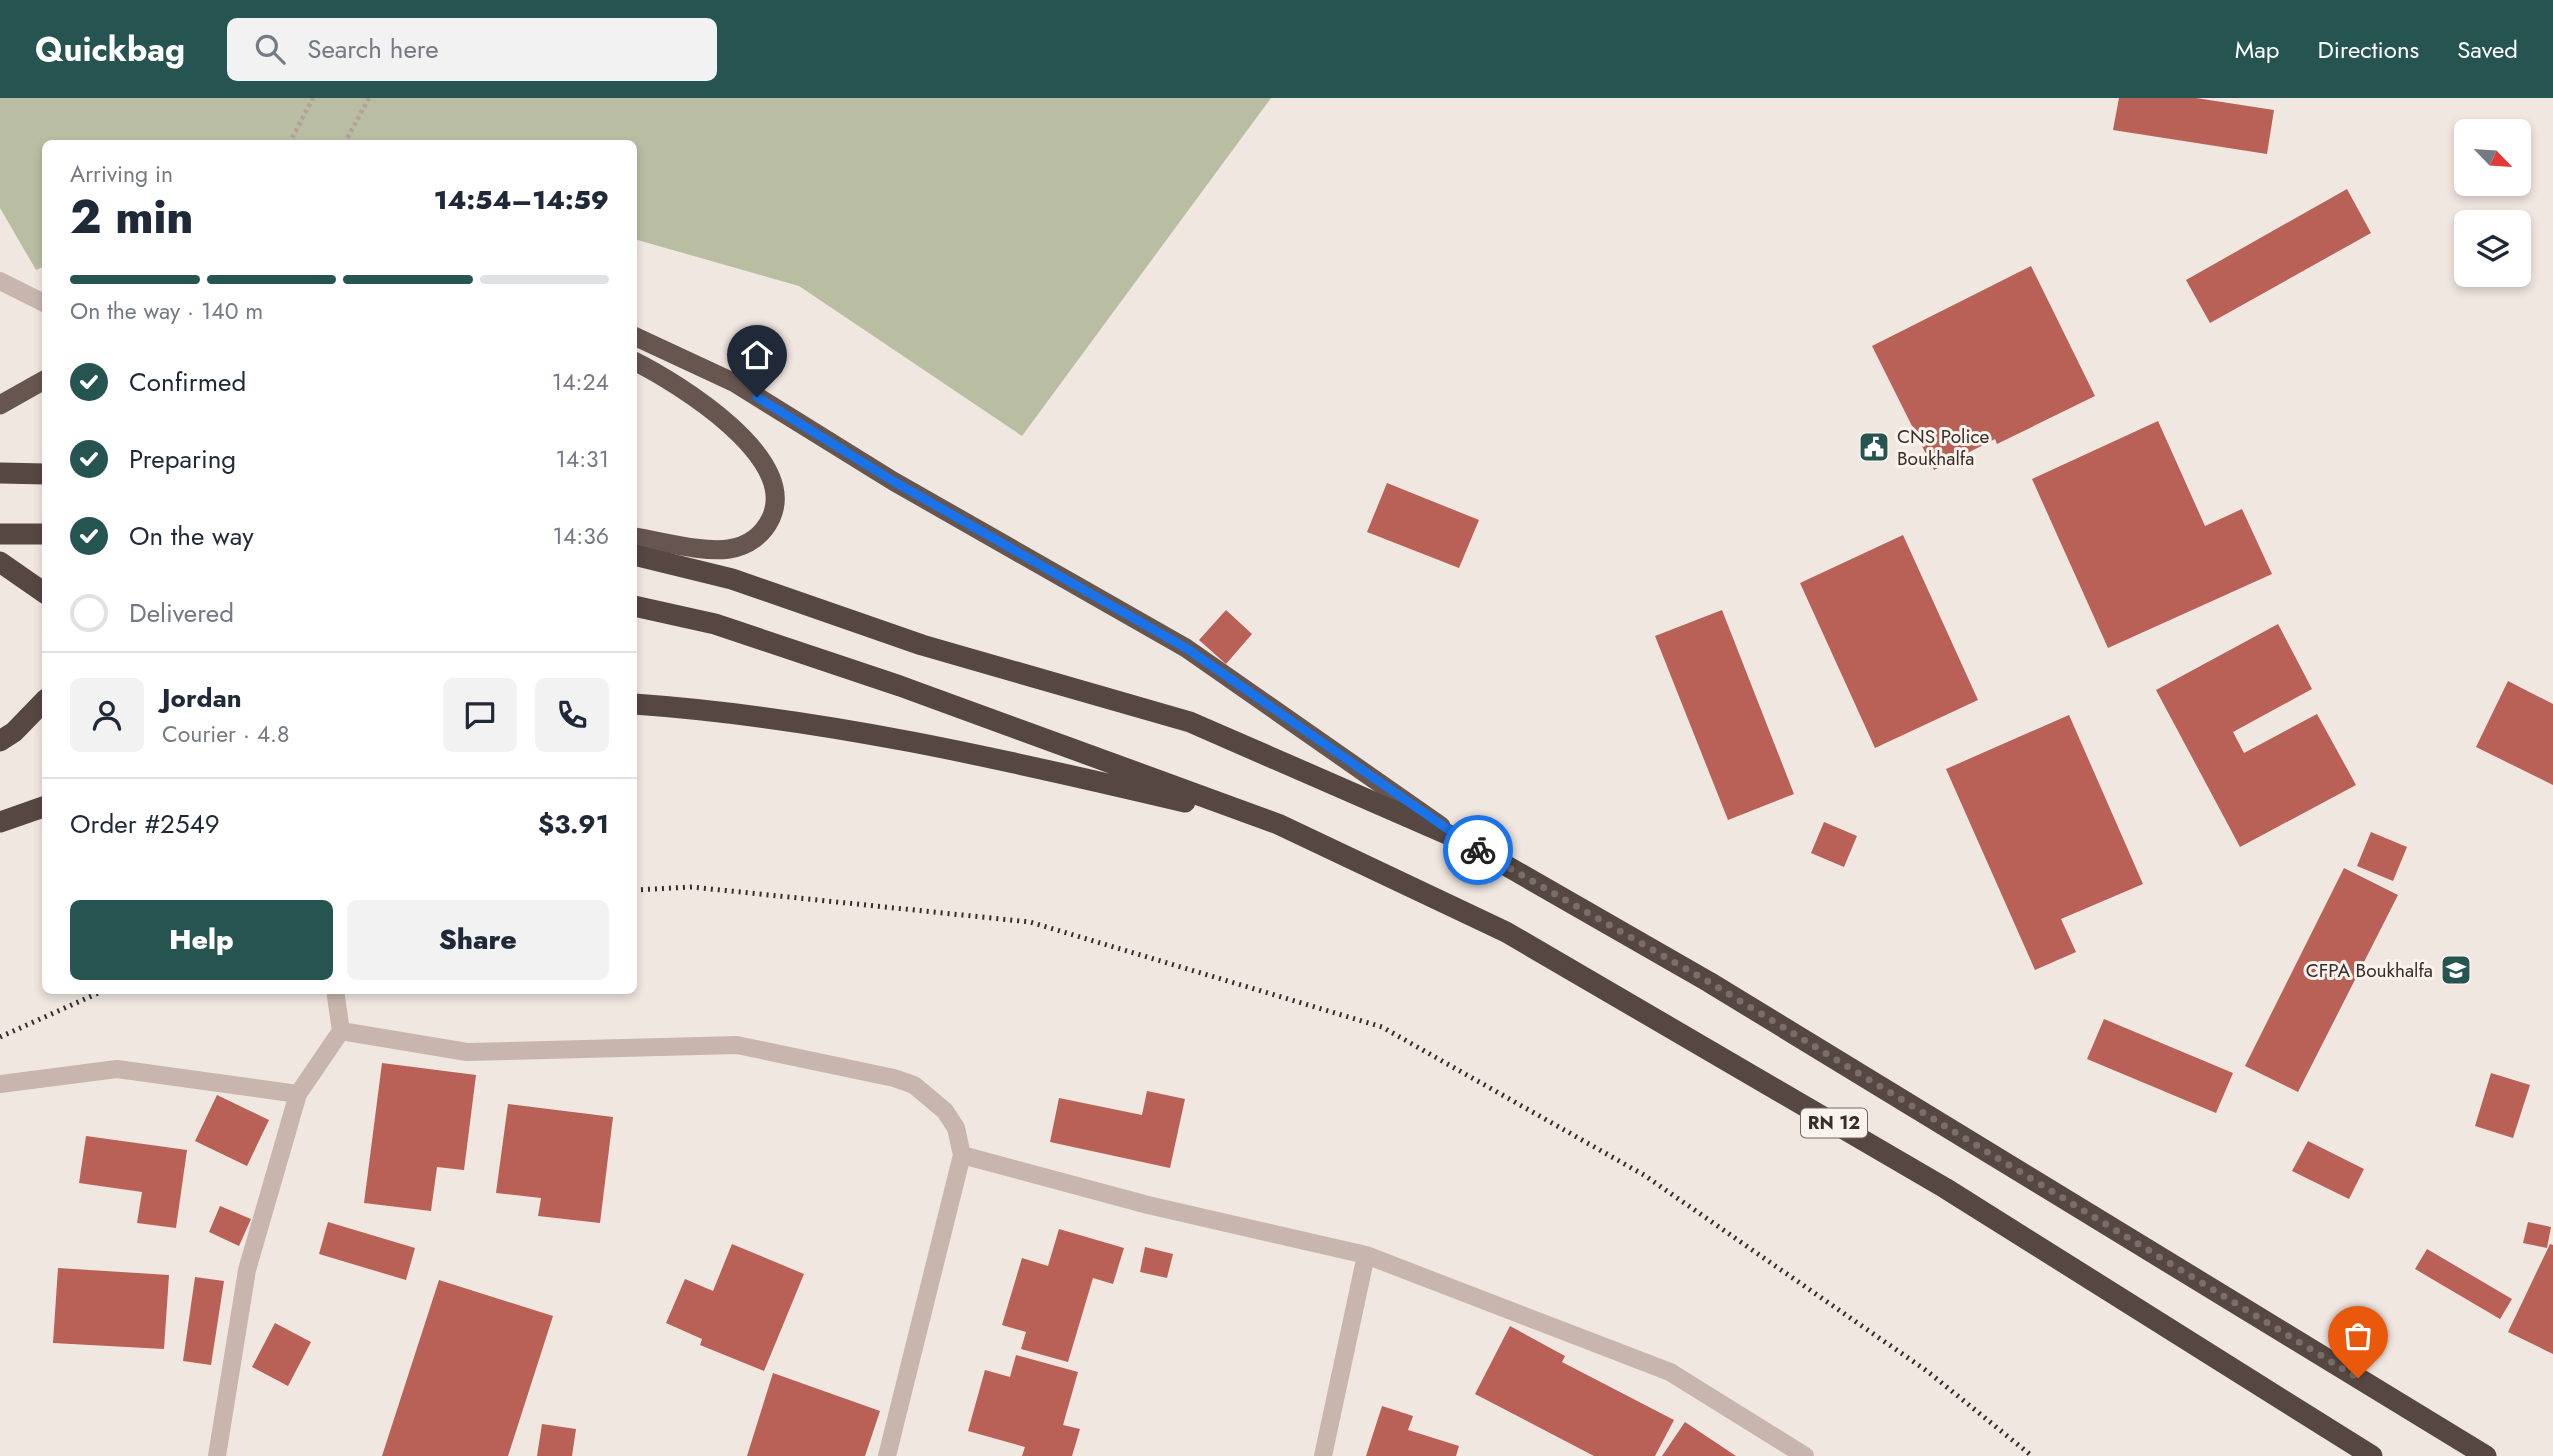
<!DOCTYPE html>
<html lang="en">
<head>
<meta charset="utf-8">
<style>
	body { margin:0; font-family:Jost,sans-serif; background:#f2f2f3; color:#1f2937; height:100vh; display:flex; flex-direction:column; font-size:26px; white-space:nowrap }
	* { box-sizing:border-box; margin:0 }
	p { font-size:23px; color:#747a83 }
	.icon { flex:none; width:38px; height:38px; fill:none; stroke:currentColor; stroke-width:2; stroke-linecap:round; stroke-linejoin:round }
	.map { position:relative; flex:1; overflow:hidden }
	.sheet { position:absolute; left:42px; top:42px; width:595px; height:854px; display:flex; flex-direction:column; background:#fff; border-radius:10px; box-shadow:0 4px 10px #0003 }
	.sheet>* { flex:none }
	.needle { width:46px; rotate:115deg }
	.controls { position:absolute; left:2454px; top:21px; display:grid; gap:14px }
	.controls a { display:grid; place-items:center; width:77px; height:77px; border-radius:10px; background:#fff; box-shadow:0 4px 10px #0003; font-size:35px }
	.pin { position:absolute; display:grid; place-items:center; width:60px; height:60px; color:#fff; margin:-72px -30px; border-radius:50% 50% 50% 0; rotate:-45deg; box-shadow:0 0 7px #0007 }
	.pin .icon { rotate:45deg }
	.courier { position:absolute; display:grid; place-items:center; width:70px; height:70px; margin:-35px; border:5px solid #1a73e8; border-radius:50%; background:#fff; color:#222; box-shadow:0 2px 9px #0007 }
	.summary em { font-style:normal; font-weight:800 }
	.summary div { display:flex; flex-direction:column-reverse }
	.summary { display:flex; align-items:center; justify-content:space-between; height:119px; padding:0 28px }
	h1 { font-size:46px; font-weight:800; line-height:52px }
	.bar { display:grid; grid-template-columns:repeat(4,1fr); gap:10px 7px; align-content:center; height:84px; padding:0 28px }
	.bar i { height:9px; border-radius:5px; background:#e0e1e3 }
	.bar .selected { background:#255451 }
	.bar p { grid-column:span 4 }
	.line { display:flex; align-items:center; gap:18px; padding:0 28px; border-top:2px solid #e0e1e3 }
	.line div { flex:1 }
	.round { display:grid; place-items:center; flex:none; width:74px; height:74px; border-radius:10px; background:#f2f2f3 }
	ol { padding:0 28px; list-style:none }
	li { display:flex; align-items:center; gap:21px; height:77px }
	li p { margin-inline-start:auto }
	li .icon { padding:7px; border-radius:50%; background:#255451; color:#fff; stroke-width:4 }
	li:last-child { color:#747a83 }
	li i { width:38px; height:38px; border:4px solid #e0e1e3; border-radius:50% }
	.primary-button { display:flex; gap:14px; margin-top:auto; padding:14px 28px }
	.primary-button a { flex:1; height:80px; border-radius:10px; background:#255451; color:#fff; font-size:28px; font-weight:800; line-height:80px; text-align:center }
	.primary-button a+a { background:#f2f2f3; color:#1f2937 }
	header { display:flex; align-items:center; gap:42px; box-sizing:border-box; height:98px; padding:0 35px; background:#255451; color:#fff }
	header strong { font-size:33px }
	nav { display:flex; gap:38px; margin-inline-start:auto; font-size:24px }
	.search { width:490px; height:63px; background:#f2f2f3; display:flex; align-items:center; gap:18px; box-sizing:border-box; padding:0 24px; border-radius:10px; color:#747a83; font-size:26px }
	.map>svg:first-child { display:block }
</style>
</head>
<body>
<header>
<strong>Quickbag</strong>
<div class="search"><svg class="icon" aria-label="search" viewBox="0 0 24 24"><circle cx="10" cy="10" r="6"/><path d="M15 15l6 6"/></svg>Search here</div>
<nav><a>Map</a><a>Directions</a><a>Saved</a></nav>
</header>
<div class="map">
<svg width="2553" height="1358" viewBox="0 0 2553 1358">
	<rect width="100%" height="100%" fill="#f1e7e1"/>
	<path fill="#b9bea2" d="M 0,0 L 1271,0 L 1022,338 L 799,188 L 634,141 L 634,46 L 46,46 L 45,168 L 36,172 L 0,110 Z"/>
	<path fill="#b96157" d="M 2119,0 L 2196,0 L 2274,12 L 2267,56 L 2113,32 Z
		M 2347,91 L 2371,135 L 2210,225 L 2186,182 Z
		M 2031,168 L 2095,298 L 1997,346 L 1995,341 L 1934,372 L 1872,248 Z
		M 2158,323 L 2205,428 L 2242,411 L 2272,476 L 2108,550 L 2032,381 Z
		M 1387,385 L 1479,422 L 1459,470 L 1367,434 Z
		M 1903,437 L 1978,602 L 1875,650 L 1800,485 Z
		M 1226,512 L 1252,536 L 1226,566 L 1199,542 Z
		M 1722,512 L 1794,696 L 1728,722 L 1655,538 Z
		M 2278,526 L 2312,591 L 2233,634 L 2244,655 L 2317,616 L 2356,687 L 2240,749 L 2156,592 Z
		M 2508,583 L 2553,606 L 2553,687 L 2476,649 Z
		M 2069,617 L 2143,786 L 2061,821 L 2076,854 L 2035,872 L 1946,671 Z
		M 1824,724 L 1857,738 L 1844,769 L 1811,755 Z
		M 2371,734 L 2407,749 L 2393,783 L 2357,768 Z
		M 2344,770 L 2398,797 L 2298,994 L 2245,968 Z
		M 2104,921 L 2233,975 L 2216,1015 L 2087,961 Z
		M 382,965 L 476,977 L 464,1072 L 437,1069 L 431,1113 L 364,1105 Z
		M 2491,975 L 2530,987 L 2513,1040 L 2475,1028 Z
		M 1147,993 L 1185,1001 L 1170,1070 L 1050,1044 L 1059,1000 L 1142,1017 Z
		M 217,997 L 269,1022 L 247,1068 L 195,1043 Z
		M 508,1006 L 613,1019 L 600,1125 L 538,1118 L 541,1100 L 496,1095 Z
		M 86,1038 L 187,1052 L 176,1130 L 137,1125 L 142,1094 L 79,1085 Z
		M 2308,1043 L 2364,1071 L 2349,1101 L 2292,1073 Z
		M 220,1108 L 251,1121 L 239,1148 L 209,1134 Z
		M 328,1124 L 415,1150 L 406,1182 L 319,1156 Z
		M 2528,1124 L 2551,1129 L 2547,1150 L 2523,1145 Z
		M 1059,1131 L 1124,1150 L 1113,1186 L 1093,1180 L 1068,1264 L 1021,1251 L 1026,1234 L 1002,1227 L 1022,1160 L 1048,1168 Z
		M 732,1146 L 804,1176 L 764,1273 L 700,1247 L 702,1241 L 666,1225 L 685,1181 L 713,1193 Z
		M 2550,1146 L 2553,1147 L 2553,1256 L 2508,1234 Z
		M 1145,1149 L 1173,1156 L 1167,1180 L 1140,1174 Z
		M 2427,1151 L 2512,1201 L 2500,1221 L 2415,1171 Z
		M 58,1170 L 169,1177 L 164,1251 L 53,1245 Z
		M 195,1179 L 224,1183 L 211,1267 L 183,1263 Z
		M 439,1182 L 553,1218 L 508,1358 L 382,1358 Z
		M 275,1225 L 311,1244 L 288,1288 L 252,1269 Z
		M 1510,1228 L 1565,1258 L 1562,1264 L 1674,1322 L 1655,1358 L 1594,1358 L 1475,1296 Z
		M 1016,1257 L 1078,1274 L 1063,1327 L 1080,1331 L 1072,1358 L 1022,1358 L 1025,1349 L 968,1333 L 985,1272 L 1010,1279 Z
		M 773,1275 L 880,1313 L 865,1358 L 747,1358 Z
		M 1382,1308 L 1413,1318 L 1408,1332 L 1459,1348 L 1456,1358 L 1366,1358 Z
		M 1685,1324 L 1736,1358 L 1662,1358 Z
		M 542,1326 L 576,1331 L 572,1358 L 537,1358 Z"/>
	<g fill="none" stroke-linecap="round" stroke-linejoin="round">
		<path stroke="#b4a098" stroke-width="4.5" stroke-dasharray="3.5 3.5" stroke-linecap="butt" d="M 289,46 L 313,0
			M 344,46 L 369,0"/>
		<path stroke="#c8b6ae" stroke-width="18" d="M 0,183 L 46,206"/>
		<path stroke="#c8b6ae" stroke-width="18" d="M 341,933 L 467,954 L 737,947 L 894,980 L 914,987 L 945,1013 L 956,1030 L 962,1057 L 887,1358
			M 0,986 L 117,971 L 298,996
			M 962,1057 L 1148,1107 L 1366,1157 L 1670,1274 L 1805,1358
			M 217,1358 L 247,1172 L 298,996 L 341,933 L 335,892
			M 1323,1358 L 1366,1157"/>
		<path stroke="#675550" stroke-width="19" d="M 634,238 L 735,285 L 893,383 L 1186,550 L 1441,728
			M 634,263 C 678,285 799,359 771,420 C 763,437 748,448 729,451 C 703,455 661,443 634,439
			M 0,307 L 46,281"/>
		<path stroke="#574743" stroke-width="21" d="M 0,375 L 46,376
			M 0,436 L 46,436
			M 634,457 L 732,481 L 922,547 L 1190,624 L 1465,744 L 1709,884 L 2486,1358
			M 0,464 L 46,496
			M 634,508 L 715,526 L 900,588 L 1278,726 L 1506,834 L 1945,1090 L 2372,1358
			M 634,606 C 820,619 1003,661 1185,704
			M 0,643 L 14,634 L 46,601
			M 0,724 L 46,708"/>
		<path stroke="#372d2b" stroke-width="5" stroke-dasharray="2 5" stroke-linecap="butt" d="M 634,792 L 692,789 L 1030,824 L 1382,929 L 1644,1077 L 1927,1273 L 2032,1358
			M 0,939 L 105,892"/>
	</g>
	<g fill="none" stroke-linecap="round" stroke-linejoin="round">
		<path stroke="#786e6b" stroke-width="7" stroke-dasharray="0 12.6" d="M 1478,752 L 1709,884 L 2358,1280"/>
		<path stroke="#1a73e8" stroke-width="9" d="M 757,299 L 893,383 L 1186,550 L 1478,752"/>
	</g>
	<defs>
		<g id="civic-square" transform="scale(1.575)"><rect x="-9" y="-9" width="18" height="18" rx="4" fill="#255451" stroke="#f9f2ed"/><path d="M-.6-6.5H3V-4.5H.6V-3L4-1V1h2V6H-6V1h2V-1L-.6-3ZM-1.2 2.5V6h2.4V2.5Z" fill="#fff"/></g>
		<g id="university-square" transform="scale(1.575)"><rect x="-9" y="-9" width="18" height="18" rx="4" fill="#255451" stroke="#f9f2ed"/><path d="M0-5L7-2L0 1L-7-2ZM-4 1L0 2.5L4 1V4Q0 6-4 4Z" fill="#fff"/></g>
	</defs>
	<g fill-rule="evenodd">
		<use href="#civic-square" x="1874" y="349"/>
		<use href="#university-square" x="2456" y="872"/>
	</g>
	<g text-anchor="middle" stroke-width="6" stroke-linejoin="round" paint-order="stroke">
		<rect fill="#f9f2ed" stroke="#716865" stroke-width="2" x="1801" y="1010.5" width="66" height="29" rx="5"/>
		<g font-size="18" font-weight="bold" fill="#372d2b">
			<text x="1834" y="1031">RN 12</text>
		</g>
		<g font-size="19" fill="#372d2b" stroke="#f9f2ed" text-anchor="start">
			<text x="1897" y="345">CNS Police<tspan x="1897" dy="22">Boukhalfa</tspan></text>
			<text x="2433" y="879" text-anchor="end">CFPA Boukhalfa</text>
		</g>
	</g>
</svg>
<div class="controls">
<a><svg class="needle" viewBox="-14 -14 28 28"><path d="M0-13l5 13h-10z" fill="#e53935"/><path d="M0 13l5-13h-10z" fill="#747a83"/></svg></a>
<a><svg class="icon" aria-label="layers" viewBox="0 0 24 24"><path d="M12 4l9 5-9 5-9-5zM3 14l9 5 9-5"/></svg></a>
</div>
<div class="pin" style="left:2358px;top:1280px;background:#ea580c"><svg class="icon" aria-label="bag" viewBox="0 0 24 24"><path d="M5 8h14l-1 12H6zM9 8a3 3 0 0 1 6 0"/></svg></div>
<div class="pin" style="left:757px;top:299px;background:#1f2937"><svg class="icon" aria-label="home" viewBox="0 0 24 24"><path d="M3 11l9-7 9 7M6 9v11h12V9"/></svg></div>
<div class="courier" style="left:1478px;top:752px"><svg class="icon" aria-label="bike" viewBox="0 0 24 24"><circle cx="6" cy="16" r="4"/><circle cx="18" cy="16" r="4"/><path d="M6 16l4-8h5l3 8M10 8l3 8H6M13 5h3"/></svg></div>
<section class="sheet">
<div class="summary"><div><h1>2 min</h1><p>Arriving in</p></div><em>14:54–14:59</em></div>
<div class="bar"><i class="selected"></i><i class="selected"></i><i class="selected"></i><i></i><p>On the way · 140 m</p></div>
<ol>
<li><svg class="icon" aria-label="check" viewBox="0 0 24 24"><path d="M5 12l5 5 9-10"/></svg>Confirmed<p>14:24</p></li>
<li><svg class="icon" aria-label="check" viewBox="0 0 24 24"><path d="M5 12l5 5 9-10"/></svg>Preparing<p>14:31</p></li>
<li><svg class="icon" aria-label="check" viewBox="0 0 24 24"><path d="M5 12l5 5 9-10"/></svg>On the way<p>14:36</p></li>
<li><i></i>Delivered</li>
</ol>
<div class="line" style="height:126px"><a class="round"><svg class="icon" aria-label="person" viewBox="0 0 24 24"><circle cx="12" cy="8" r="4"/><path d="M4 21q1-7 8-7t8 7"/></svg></a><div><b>Jordan</b><p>Courier · 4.8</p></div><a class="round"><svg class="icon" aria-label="chat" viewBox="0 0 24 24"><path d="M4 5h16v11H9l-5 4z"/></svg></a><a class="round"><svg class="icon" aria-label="phone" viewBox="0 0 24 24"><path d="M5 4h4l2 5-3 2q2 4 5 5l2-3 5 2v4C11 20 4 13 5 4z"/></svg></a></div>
<div class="line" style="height:91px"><div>Order #2549</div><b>$3.91</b></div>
<div class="primary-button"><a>Help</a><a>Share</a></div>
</section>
</div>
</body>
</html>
